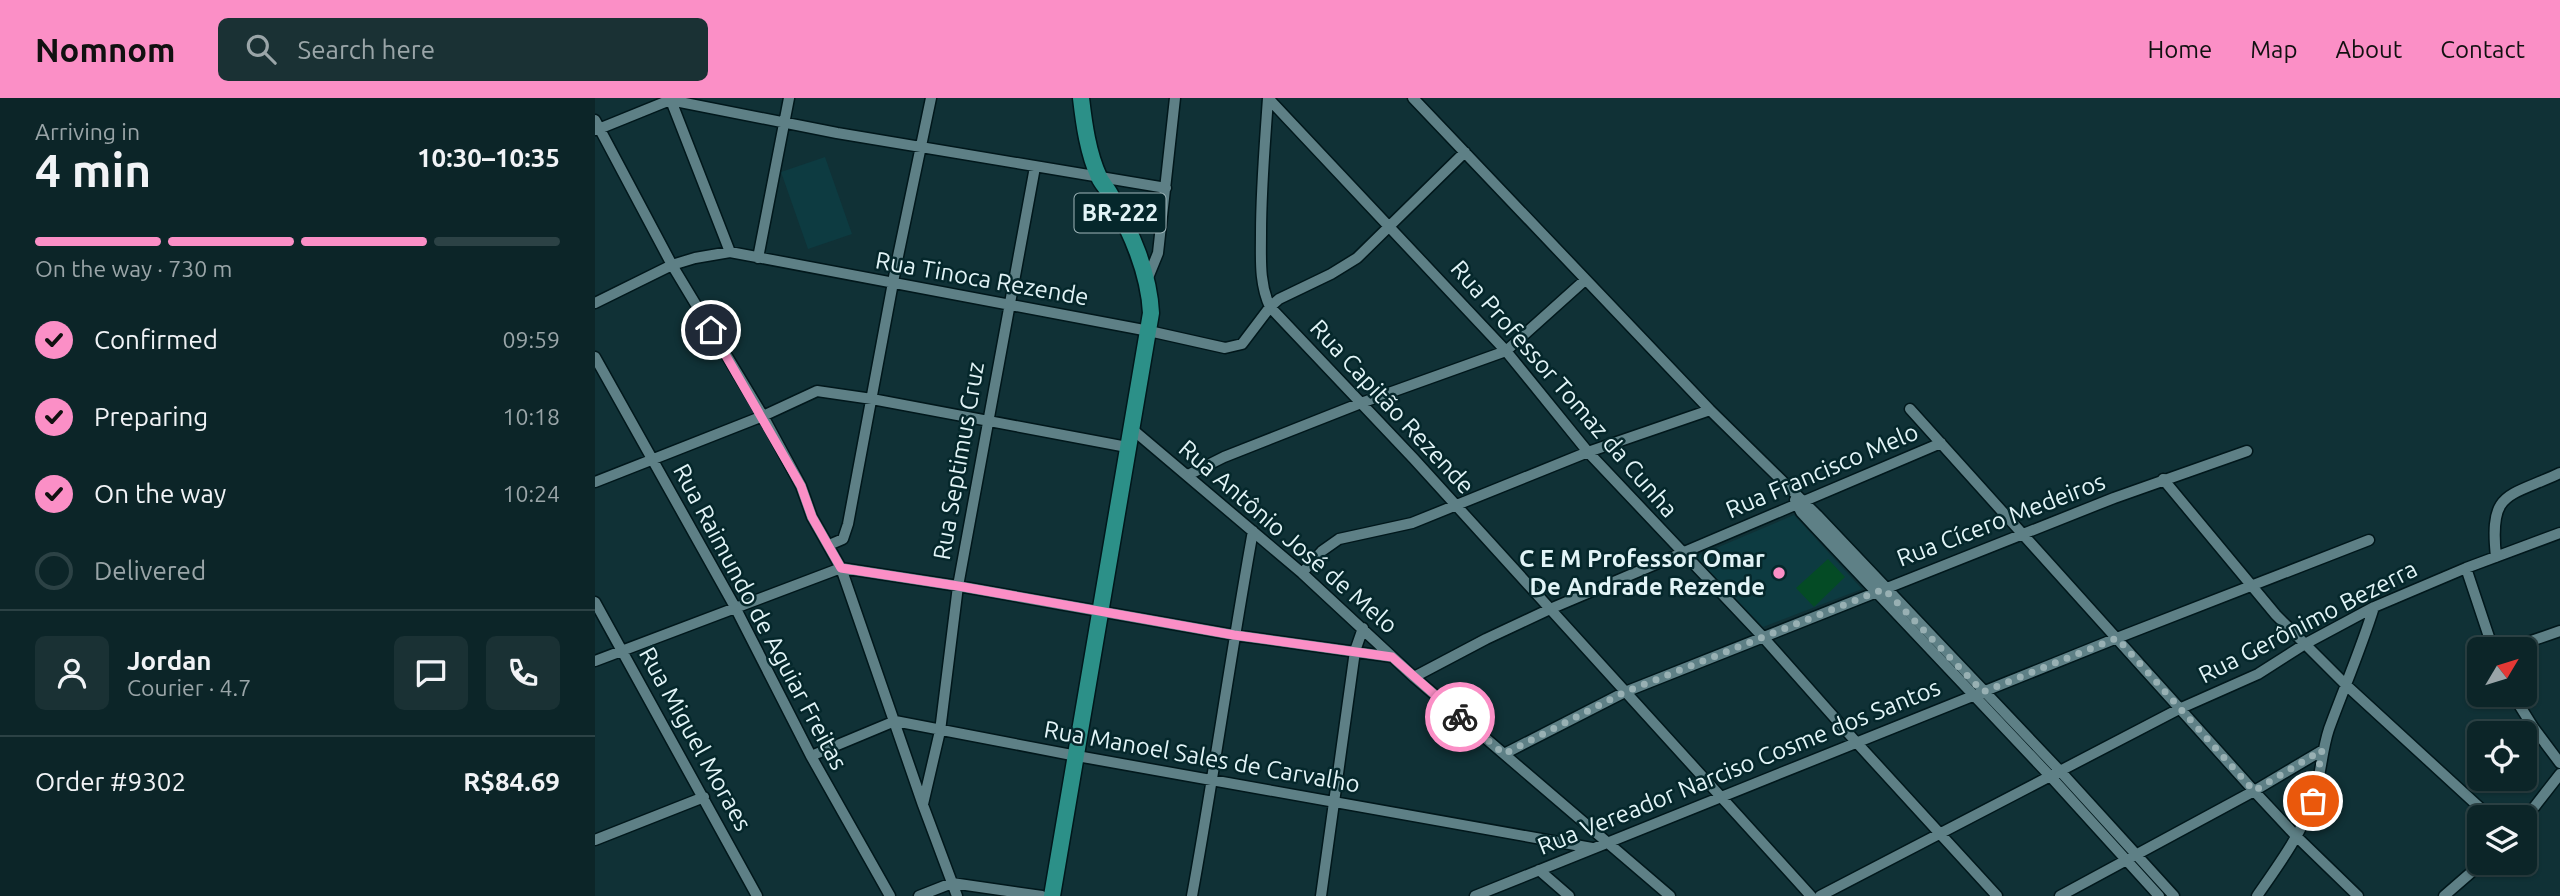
<!DOCTYPE html>
<html lang="en">
<head>
<meta charset="utf-8">
<style>
	body { margin:0; font-family:Ubuntu,sans-serif; background:#1a3134; color:#f1f3f6; height:100vh; display:flex; flex-direction:column; font-size:26px; white-space:nowrap }
	* { box-sizing:border-box; margin:0 }
	p { font-size:23px; color:#9aa5a8 }
	.icon { flex:none; width:38px; height:38px; fill:none; stroke:currentColor; stroke-width:2; stroke-linecap:round; stroke-linejoin:round }
	.map { position:relative; flex:1; overflow:hidden }
	.side { display:flex; flex-direction:column; background:#0c2528; width:595px }
	.side>* { flex:none }
	.needle { width:46px; rotate:52deg }
	.controls { position:absolute; left:1872px; top:539px; display:grid; gap:14px }
	.controls a { display:grid; place-items:center; width:70px; height:70px; border-radius:10px; background:#0c2528; box-shadow:0 2px 5px #0004,0 0 0 2px #2c4245; font-size:35px }
	.pin { position:absolute; display:grid; place-items:center; width:60px; height:60px; color:#fff; margin:-30px; border:4px solid #fff; border-radius:50%; box-shadow:0 2px 7px #0007 }
	.courier { position:absolute; display:grid; place-items:center; width:70px; height:70px; margin:-35px; border:5px solid #fb8fc6; border-radius:50%; background:#fff; color:#222; box-shadow:0 2px 9px #0007 }
	.headline em { font-style:normal; font-weight:700 }
	.headline div { display:flex; flex-direction:column-reverse }
	.headline { display:flex; align-items:center; justify-content:space-between; height:119px; padding:0 35px }
	h1 { font-size:46px; font-weight:700; line-height:52px }
	.bar { display:grid; grid-template-columns:repeat(4,1fr); gap:10px 7px; align-content:center; height:84px; padding:0 35px }
	.bar i { height:9px; border-radius:5px; background:#2c4245 }
	.bar .current { background:#fb8fc6 }
	.bar p { grid-column:span 4 }
	.line { display:flex; align-items:center; gap:18px; padding:0 35px; border-top:2px solid #2c4245 }
	.line div { flex:1 }
	.round { display:grid; place-items:center; flex:none; width:74px; height:74px; border-radius:10px; background:#1a3134 }
	ol { padding:0 35px; list-style:none }
	li { display:flex; align-items:center; gap:21px; height:77px }
	li p { margin-inline-start:auto }
	li .icon { padding:7px; border-radius:50%; background:#fb8fc6; color:#111; stroke-width:4 }
	li:last-child { color:#9aa5a8 }
	li i { width:38px; height:38px; border:4px solid #2c4245; border-radius:50% }
	header { display:flex; align-items:center; gap:42px; box-sizing:border-box; height:98px; padding:0 35px; background:#fb8fc6; color:#111 }
	header strong { font-size:33px }
	nav { display:flex; gap:38px; margin-inline-start:auto; font-size:24px }
	.search { width:490px; height:63px; background:#1a3134; display:flex; align-items:center; gap:18px; box-sizing:border-box; padding:0 24px; border-radius:10px; color:#9aa5a8; font-size:26px }
	main { display:flex; flex:1; min-height:0 }
	.map>svg:first-child { display:block }
</style>
</head>
<body>
<header>
<strong>Nomnom</strong>
<div class="search"><svg class="icon" aria-label="search" viewBox="0 0 24 24"><circle cx="10" cy="10" r="6"/><path d="M15 15l6 6"/></svg>Search here</div>
<nav><a>Home</a><a>Map</a><a>About</a><a>Contact</a></nav>
</header>
<main>
<section class="side">
<div class="headline"><div><h1>4 min</h1><p>Arriving in</p></div><em>10:30–10:35</em></div>
<div class="bar"><i class="current"></i><i class="current"></i><i class="current"></i><i></i><p>On the way · 730 m</p></div>
<ol>
<li><svg class="icon" aria-label="check" viewBox="0 0 24 24"><path d="M5 12l5 5 9-10"/></svg>Confirmed<p>09:59</p></li>
<li><svg class="icon" aria-label="check" viewBox="0 0 24 24"><path d="M5 12l5 5 9-10"/></svg>Preparing<p>10:18</p></li>
<li><svg class="icon" aria-label="check" viewBox="0 0 24 24"><path d="M5 12l5 5 9-10"/></svg>On the way<p>10:24</p></li>
<li><i></i>Delivered</li>
</ol>
<div class="line" style="height:126px"><a class="round"><svg class="icon" aria-label="person" viewBox="0 0 24 24"><circle cx="12" cy="8" r="4"/><path d="M4 21q1-7 8-7t8 7"/></svg></a><div><b>Jordan</b><p>Courier · 4.7</p></div><a class="round"><svg class="icon" aria-label="chat" viewBox="0 0 24 24"><path d="M4 5h16v11H9l-5 4z"/></svg></a><a class="round"><svg class="icon" aria-label="phone" viewBox="0 0 24 24"><path d="M5 4h4l2 5-3 2q2 4 5 5l2-3 5 2v4C11 20 4 13 5 4z"/></svg></a></div>
<div class="line" style="height:91px"><div>Order #9302</div><b>R$84.69</b></div>
</section>
<div class="map">
<svg width="1965" height="798" viewBox="0 0 1965 798">
	<rect width="100%" height="100%" fill="#103136"/>
	<path fill="#0d3b41" d="M 230,59 L 257,136 L 213,151 L 186,74 Z
		M 1199,417 L 1267,491 L 1168,529 L 1100,459 Z"/>
	<path fill="#044b25" d="M 1233,461 L 1250,479 L 1219,509 L 1201,490 Z"/>
	<g fill="none" stroke-linecap="round" stroke-linejoin="round">
		<g stroke="#01171b" stroke-width="13">
			<path id="minor" d="M 75,0 L 135,154
				M 673,0 L 911,253 L 993,354 L 1167,538 L 1262,645 L 1402,798
				M 673,0 C 670,45 666,90 666,135 C 666,161 664,185 675,209 L 819,361 L 1216,798
				M 818,0 L 1115,312 L 1222,417 L 1466,674 L 1579,798
				M 0,22 L 77,167 L 168,318 L 206,388 L 217,419 L 246,470 L 328,707 L 362,798
				M 1,32 L 75,2 L 242,35 L 571,90
				M 163,160 L 194,0
				M 552,182 L 563,155 L 580,0
				M 0,205 L 77,167 L 100,160 L 135,154 L 554,233 L 630,250 L 647,246 L 675,209 L 684,201 L 736,176 L 762,160 L 870,54
				M 0,259 L 140,509 L 216,658 L 295,798
				M 1315,311 L 1659,693 L 1701,738 L 1763,798
				M 537,331 L 707,475 L 819,579 L 1075,798
				M 593,377 L 629,359 L 766,305 L 911,253 L 990,182
				M 1568,381 L 1681,517 L 1751,587 L 1895,719
				M 0,384 L 168,318 L 222,293 L 277,301 L 532,349
				M 1200,402 L 1206,414 L 1219,428 L 1456,679 L 1564,798
				M 234,447 L 248,441 L 253,426 L 302,163 L 336,0
				M 1901,459 C 1894,392 1912,400 1965,375
				M 1871,470 L 1898,551
				M 707,475 L 727,453 L 744,441 L 817,425 L 993,354 L 1115,312
				M 0,504 L 162,798
				M 1913,551 L 1965,533
				M 0,563 L 246,470 L 363,488 L 639,537 L 797,559
				M 819,579 L 891,541 L 955,511 L 1346,345
				M 1918,597 L 1938,629 L 1965,665
				M 909,656 L 1030,594 L 1519,400 L 1652,353
				M 216,658 L 300,623 L 482,658 L 997,750
				M 328,706 L 345,633 L 363,488 L 440,69
				M 1930,721 L 1965,676
				M 0,742 L 109,699
				M 944,772 L 974,798
				M 324,798 L 357,785 L 447,798
				M 597,798 C 619,677 636,554 658,433
				M 726,798 L 760,553 L 768,530
				M 880,798 L 1522,540 L 1774,442
				M 1225,798 L 1584,611 L 1663,576 L 1710,546 L 1779,509 L 1871,470 L 1965,435
				M 1465,798 L 1659,693 L 1728,652
				M 1662,798 C 1682,769 1705,738 1717,705 C 1726,681 1726,655 1734,631 C 1749,590 1766,551 1779,509
				M 1849,798 L 1887,765"/>
		</g>
		<g stroke="#01171b" stroke-width="19">
			<path id="primary" d="M 457,798 L 556,215 C 554,174 536,134 516,98 C 513,91 507,86 504,79 C 493,55 489,26 486,0"/>
		</g>
		<use href="#minor" stroke="#5e8086" stroke-width="10"/>
		<use href="#primary" stroke="#2c9088" stroke-width="16"/>
	</g>
	<g fill="none" stroke-linecap="round" stroke-linejoin="round">
		<path stroke="#98b0b3" stroke-width="7" stroke-dasharray="0 12.6" d="M 865,619 L 909,656 L 1030,594 L 1289,491 L 1388,594 L 1522,540 L 1659,693 L 1727,652 L 1718,703"/>
		<path stroke="#fb8fc6" stroke-width="9" d="M 116,232 L 206,388 L 217,419 L 246,470 L 363,488 L 639,537 L 797,559 L 865,619"/>
	</g>
	<circle fill="#fb8fc6" stroke="#05272b" stroke-width="2.5" cx="1184" cy="475" r="7"/>
	<g text-anchor="middle" stroke-width="5" stroke-linejoin="round" paint-order="stroke">
		<rect fill="#05272b" stroke="#a0b6ba" stroke-width="2" x="479.5" y="95.5" width="91" height="39" rx="5"/>
		<g font-size="23" font-weight="bold" fill="#e2f4f7">
			<text x="525" y="123">BR-222</text>
		</g>
		<g font-size="24" fill="#e2f4f7" stroke="#05272b">
			<text transform="translate(387 181) rotate(10)" y="8">Rua Tinoca Rezende</text>
			<text transform="translate(969 291) rotate(49)" y="8">Rua Professor Tomaz da Cunha</text>
			<text transform="translate(797 309) rotate(47)" y="8">Rua Capitão Rezende</text>
			<text transform="translate(364 363) rotate(-80)" y="8">Rua Septimus Cruz</text>
			<text transform="translate(1227 373) rotate(-23)" y="8">Rua Francisco Melo</text>
			<text transform="translate(1406 422) rotate(-21)" y="8">Rua Cícero Medeiros</text>
			<text transform="translate(693 439) rotate(41)" y="8">Rua Antônio José de Melo</text>
			<text transform="translate(165 519) rotate(62)" y="8">Rua Raimundo de Aguiar Freitas</text>
			<text transform="translate(1713 524) rotate(-27)" y="8">Rua Gerônimo Bezerra</text>
			<text transform="translate(100 641) rotate(61)" y="8">Rua Miguel Moraes</text>
			<text transform="translate(607 659) rotate(10)" y="8">Rua Manoel Sales de Carvalho</text>
			<text transform="translate(1144 669) rotate(-22)" y="8">Rua Vereador Narciso Cosme dos Santos</text>
		</g>
		<g font-size="24" font-weight="bold" fill="#e2f4f7" stroke="#05272b" text-anchor="end">
			<text x="1170" y="469">C E M Professor Omar<tspan x="1170" dy="28">De Andrade Rezende</tspan></text>
		</g>
	</g>
</svg>
<div class="controls">
<a><svg class="needle" viewBox="-14 -14 28 28"><path d="M0-13l5 13h-10z" fill="#e53935"/><path d="M0 13l5-13h-10z" fill="#9aa5a8"/></svg></a>
<a><svg class="icon" aria-label="locate" viewBox="0 0 24 24"><circle cx="12" cy="12" r="6"/><path d="M12 2v4M12 18v4M2 12h4M18 12h4"/></svg></a>
<a><svg class="icon" aria-label="layers" viewBox="0 0 24 24"><path d="M12 4l9 5-9 5-9-5zM3 14l9 5 9-5"/></svg></a>
</div>
<div class="pin" style="left:1718px;top:703px;background:#ea580c"><svg class="icon" aria-label="bag" viewBox="0 0 24 24"><path d="M5 8h14l-1 12H6zM9 8a3 3 0 0 1 6 0"/></svg></div>
<div class="pin" style="left:116px;top:232px;background:#1f2937"><svg class="icon" aria-label="home" viewBox="0 0 24 24"><path d="M3 11l9-7 9 7M6 9v11h12V9"/></svg></div>
<div class="courier" style="left:865px;top:619px"><svg class="icon" aria-label="bike" viewBox="0 0 24 24"><circle cx="6" cy="16" r="4"/><circle cx="18" cy="16" r="4"/><path d="M6 16l4-8h5l3 8M10 8l3 8H6M13 5h3"/></svg></div>
</div>
</main>
</body>
</html>
